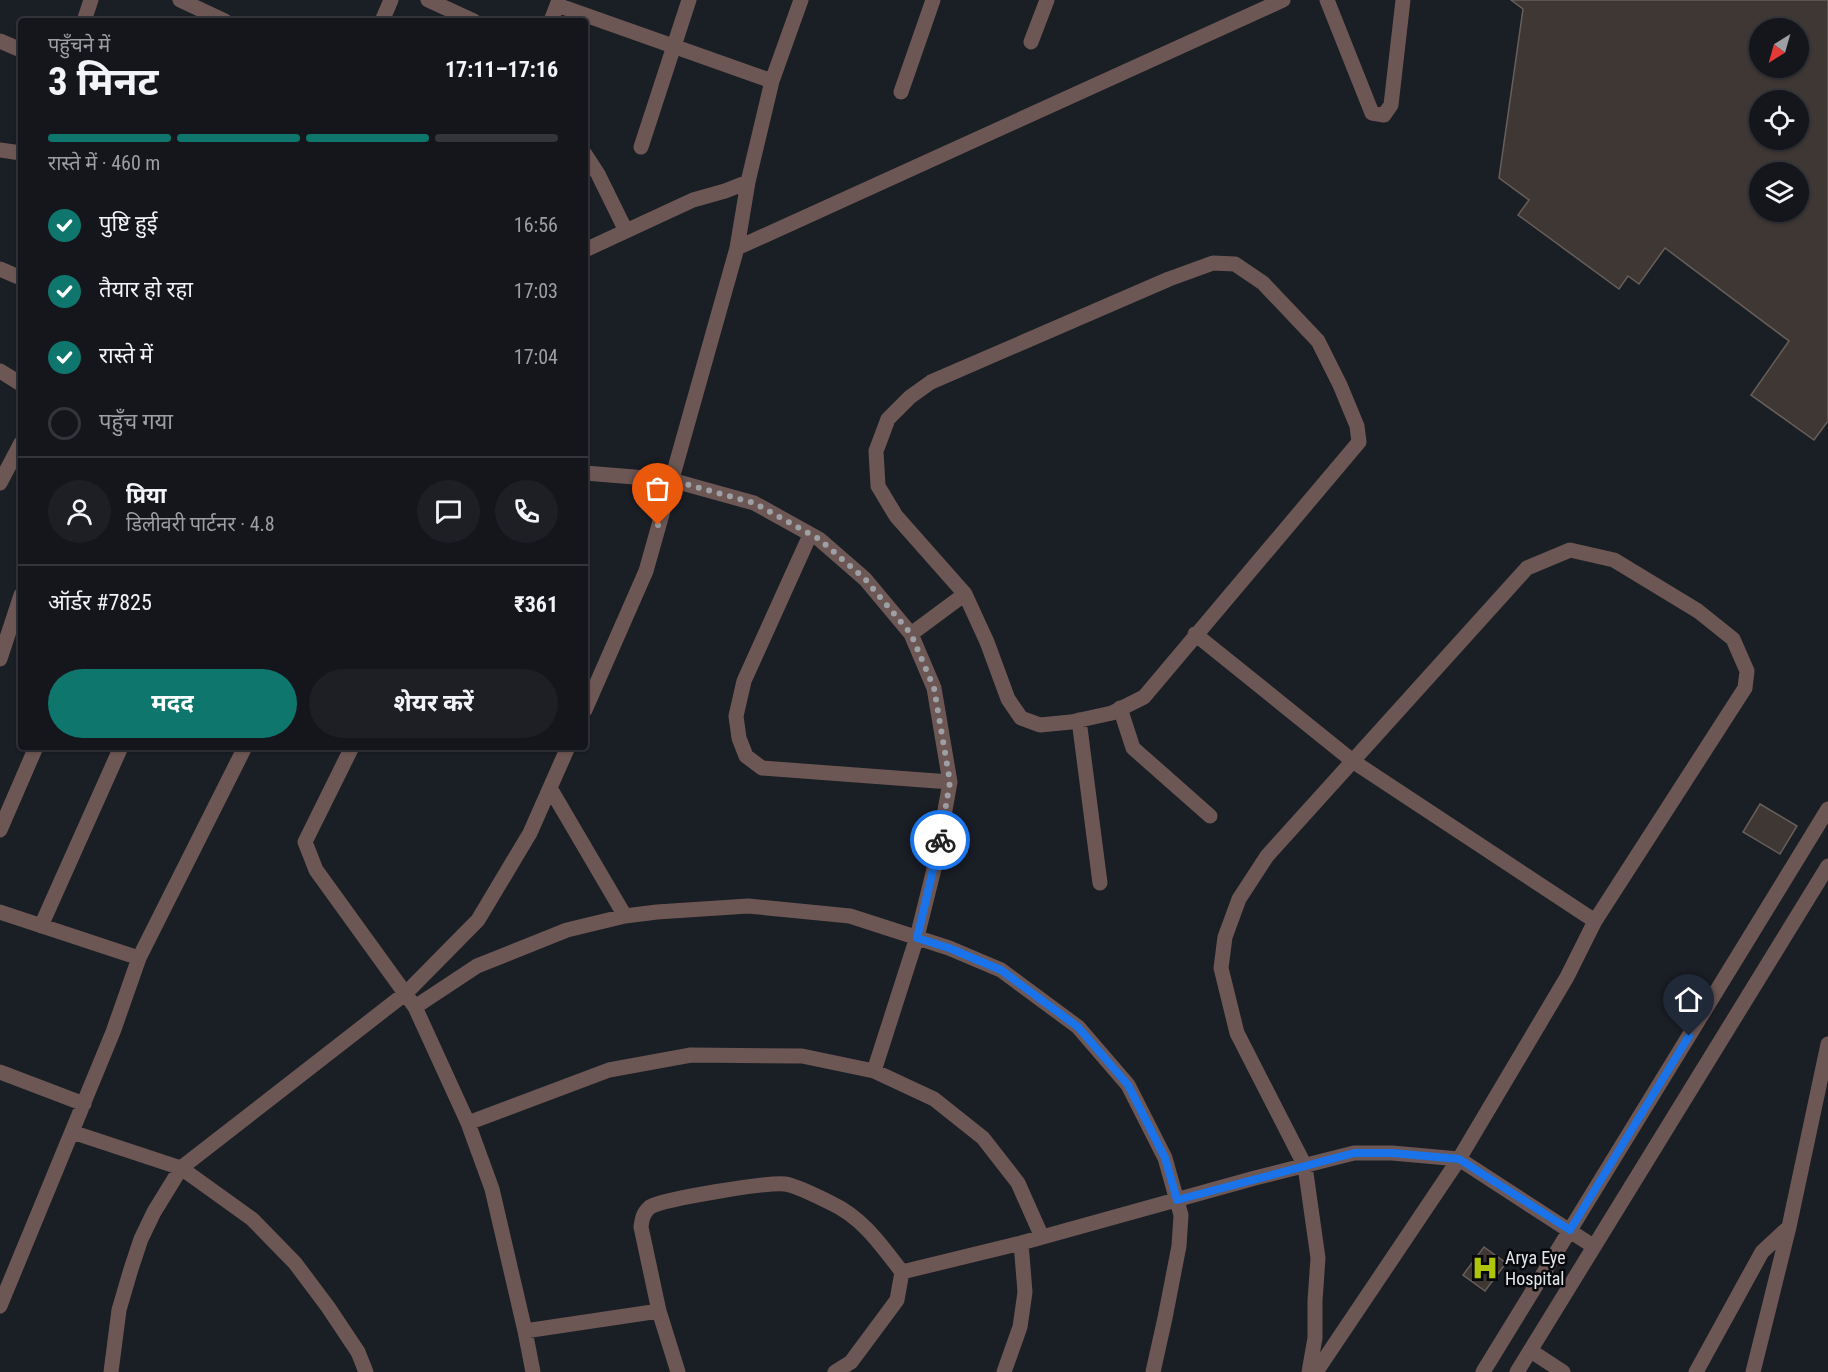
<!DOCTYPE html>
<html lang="hi">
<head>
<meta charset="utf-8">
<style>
	body { margin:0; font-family:"Roboto Condensed","Noto Sans Devanagari",sans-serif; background:#1d1f25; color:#f1f3f6; height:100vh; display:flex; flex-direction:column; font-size:22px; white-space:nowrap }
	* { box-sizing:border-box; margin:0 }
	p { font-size:20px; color:#9d9fa3 }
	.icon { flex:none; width:33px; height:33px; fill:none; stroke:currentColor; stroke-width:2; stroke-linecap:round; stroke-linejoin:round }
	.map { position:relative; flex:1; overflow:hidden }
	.panel { position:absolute; left:18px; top:18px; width:570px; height:732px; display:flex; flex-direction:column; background:#14161c; border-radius:6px; box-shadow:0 2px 4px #0004,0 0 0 2px #33353b }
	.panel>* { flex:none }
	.needle { width:39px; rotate:217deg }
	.buttons { position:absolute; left:1749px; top:18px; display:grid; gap:12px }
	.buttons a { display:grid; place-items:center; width:60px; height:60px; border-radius:50%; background:#14161c; box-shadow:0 2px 4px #0004,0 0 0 2px #33353b; font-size:30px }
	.pin { position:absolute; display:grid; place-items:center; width:51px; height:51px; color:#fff; margin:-62px -26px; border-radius:50% 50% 50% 0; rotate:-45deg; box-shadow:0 0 6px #0007 }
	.pin .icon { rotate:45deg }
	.courier { position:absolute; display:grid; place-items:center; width:60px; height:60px; margin:-30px; border:4px solid #1a73e8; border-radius:50%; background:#fff; color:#222; box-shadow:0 2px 8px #0007 }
	.overview em { font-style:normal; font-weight:700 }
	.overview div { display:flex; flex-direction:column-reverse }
	.overview { display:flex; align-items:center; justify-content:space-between; height:102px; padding:0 30px }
	h1 { font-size:39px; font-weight:700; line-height:45px }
	.bar { display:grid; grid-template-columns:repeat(4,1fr); gap:9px 6px; align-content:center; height:72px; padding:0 30px }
	.bar i { height:8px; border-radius:4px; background:#33353b }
	.bar .on { background:#0f766e }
	.bar p { grid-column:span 4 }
	.line { display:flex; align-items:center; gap:15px; padding:0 30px; border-top:2px solid #33353b }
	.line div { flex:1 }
	.round { display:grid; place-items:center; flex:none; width:63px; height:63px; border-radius:32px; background:#1d1f25 }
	ol { padding:0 30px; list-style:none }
	li { display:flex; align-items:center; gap:18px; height:66px }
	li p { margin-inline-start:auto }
	li .icon { padding:6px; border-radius:50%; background:#0f766e; color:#fff; stroke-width:4 }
	li:last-child { color:#9d9fa3 }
	li i { width:33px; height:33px; border:3px solid #33353b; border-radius:50% }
	.action { display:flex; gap:12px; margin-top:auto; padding:12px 30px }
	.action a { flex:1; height:69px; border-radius:36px; background:#0f766e; color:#fff; font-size:24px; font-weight:700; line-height:69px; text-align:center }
	.action a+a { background:#1d1f25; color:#f1f3f6 }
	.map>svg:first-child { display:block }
</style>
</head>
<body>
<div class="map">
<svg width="1828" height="1372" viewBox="0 0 1828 1372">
	<rect width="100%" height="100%" fill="#1a1e25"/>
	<path fill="#3f3733" stroke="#685e5a" stroke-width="1.5" fill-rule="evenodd" d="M 1511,0 L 1828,0 L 1828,421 L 1814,440 L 1751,395 L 1789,341 L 1665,248 L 1639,284 L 1628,276 L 1619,289 L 1518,215 L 1529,200 L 1499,178 L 1523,9 ZM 1760,28 L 1798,28 L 1798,68 L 1760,68 ZM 1760,100 L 1798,100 L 1798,140 L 1760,140 ZM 1760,172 L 1798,172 L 1798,212 L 1760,212 Z
		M 1760,804 L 1797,826 L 1780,854 L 1743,832 Z
		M 1484,1247 L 1506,1263 L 1485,1291 L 1463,1275 Z"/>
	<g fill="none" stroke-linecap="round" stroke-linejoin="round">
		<path stroke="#6d5754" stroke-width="15" d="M 180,0 L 225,21
			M 428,0 L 474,21
			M 1327,0 L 1372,113 L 1384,115 L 1391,105 L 1403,0
			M 557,5 L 772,81
			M 84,21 L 91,0
			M 382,21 L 391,0
			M 551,21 L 559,0
			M 0,41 L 21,50
			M 1031,42 L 1047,0
			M 901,92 L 933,0
			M 641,147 L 689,0
			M 0,150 L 21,153
			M 585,154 L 598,174 L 626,231
			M 737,248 L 1283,0
			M 585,250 L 693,200 L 725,191 L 748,182
			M 1213,263 L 1235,264 L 1263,283 L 1318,341 L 1340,385 L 1357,426 L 1359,442 L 1144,697 L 1112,713 L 1071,722 L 1040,725 L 1021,718 L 1008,699 L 987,642 L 965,594 L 896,516 L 878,486 L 876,451 L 888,419 L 910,397 L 931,382 L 1169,279 Z
			M 0,269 L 21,278
			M 0,371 L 21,384
			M 585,473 L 671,480 L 754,503 L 819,539 L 865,579 L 911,634 L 934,688 L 950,782 L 936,861 L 917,937 L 874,1071
			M 0,483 L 21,443
			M 810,535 L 744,681 L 736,716 L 739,738 L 746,756 L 762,768 L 950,782
			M 911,634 L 965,594
			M 1195,634 L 1354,762 L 1595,921
			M 0,659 L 21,595
			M 1120,708 L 1133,748 L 1210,816
			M 585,710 L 646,571 L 737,248 L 748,182 L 772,81 L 801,0
			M 1079,720 L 1100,883
			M 352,747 L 305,842 L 316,870 L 415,1007 L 468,1123 L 492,1189 L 525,1331 L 533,1372
			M 550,788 L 625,916
			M 0,830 L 36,747
			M 0,912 L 139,958
			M 41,926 L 121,747
			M 415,1007 L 477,966 L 567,930 L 625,916 L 657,912 L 748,906 L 850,916 L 949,948 L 1001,970 L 1078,1027 L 1128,1085 L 1165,1158 L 1181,1215 L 1179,1246 L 1165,1318 L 1153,1372
			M 0,1072 L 84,1104
			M 468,1123 L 609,1070 L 691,1055 L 802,1056 L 874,1071 L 934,1099 L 983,1138 L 1018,1183 L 1042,1237
			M 72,1132 L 181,1168 L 252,1219 L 295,1263 L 328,1307 L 358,1352 L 366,1372
			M 902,1272 L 1021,1243 L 1255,1178 L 1354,1153 L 1392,1153 L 1459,1159 L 1593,1246
			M 0,1306 L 113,1032 L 139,958 L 245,747
			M 525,1331 L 659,1311
			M 1531,1351 L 1563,1372
			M 111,1372 L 119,1310 L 131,1269 L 141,1239 L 154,1212 L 181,1168 L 406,993 L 478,920 L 530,833 L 568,747
			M 678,1372 L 659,1311 L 641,1227 C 642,1219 643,1213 650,1207 C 663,1199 767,1182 785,1184 C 794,1185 821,1198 831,1203 C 863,1218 881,1245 902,1272 L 897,1300 L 851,1362 L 835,1372
			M 1004,1372 L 1020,1327 L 1025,1292 L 1021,1243
			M 1309,1372 L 1315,1338 L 1315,1301 L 1318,1258 L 1305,1166 L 1237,1033 L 1221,968 L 1225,937 L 1239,899 L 1267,856 L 1527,568 L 1570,550 L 1614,560 L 1698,611 L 1733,639 L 1747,671 L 1745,688 L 1595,921 L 1567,977 L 1459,1159 L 1316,1372
			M 1483,1372 L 1828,809
			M 1517,1372 L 1828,866
			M 1696,1372 L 1762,1252 L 1789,1227
			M 1753,1372 L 1789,1227 L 1828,1044"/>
	</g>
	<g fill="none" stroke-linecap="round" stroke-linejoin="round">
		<path stroke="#9da0a5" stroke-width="6" stroke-dasharray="0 10.8" d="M 658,525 L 671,480 L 754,503 L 819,539 L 865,579 L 911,634 L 934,688 L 950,782 L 940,840"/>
		<path stroke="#1a73e8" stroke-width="8" d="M 940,840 L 917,938 L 949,948 L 1001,970 L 1078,1027 L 1128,1085 L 1165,1158 L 1177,1200 L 1354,1153 L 1392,1153 L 1459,1159 L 1570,1230 L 1689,1036"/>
	</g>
	<defs>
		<g id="hospital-bare" transform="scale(2.07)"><path d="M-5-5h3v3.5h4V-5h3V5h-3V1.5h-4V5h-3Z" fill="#aec509" stroke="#07080b" stroke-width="2.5" paint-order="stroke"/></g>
	</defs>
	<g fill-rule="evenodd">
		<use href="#hospital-bare" x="1485" y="1268"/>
	</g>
	<g text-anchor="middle" stroke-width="5" stroke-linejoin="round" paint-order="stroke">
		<g font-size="18" fill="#e3e6ea" stroke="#07080b" text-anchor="start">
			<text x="1505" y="1264">Arya Eye<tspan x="1505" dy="21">Hospital</tspan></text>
		</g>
	</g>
</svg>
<div class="buttons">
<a><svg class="needle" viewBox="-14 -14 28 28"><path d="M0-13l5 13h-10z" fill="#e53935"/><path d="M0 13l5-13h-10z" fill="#9d9fa3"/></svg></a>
<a><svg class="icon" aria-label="locate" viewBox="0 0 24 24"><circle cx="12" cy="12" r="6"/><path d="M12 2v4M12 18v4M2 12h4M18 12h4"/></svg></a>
<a><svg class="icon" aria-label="layers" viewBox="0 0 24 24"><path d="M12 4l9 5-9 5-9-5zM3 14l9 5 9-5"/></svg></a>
</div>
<div class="pin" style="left:658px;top:525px;background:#ea580c"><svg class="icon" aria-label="bag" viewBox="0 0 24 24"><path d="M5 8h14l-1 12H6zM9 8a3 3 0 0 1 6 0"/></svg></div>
<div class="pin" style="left:1689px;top:1036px;background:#1f2937"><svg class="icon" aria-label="home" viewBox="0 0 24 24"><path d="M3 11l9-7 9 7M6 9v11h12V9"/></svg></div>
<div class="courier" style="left:940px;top:840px"><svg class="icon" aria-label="bike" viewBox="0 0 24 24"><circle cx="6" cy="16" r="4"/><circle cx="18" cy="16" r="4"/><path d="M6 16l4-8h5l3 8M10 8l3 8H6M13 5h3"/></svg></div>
<section class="panel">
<div class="overview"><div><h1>3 मिनट</h1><p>पहुँचने में</p></div><em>17:11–17:16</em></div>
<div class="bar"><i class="on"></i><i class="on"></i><i class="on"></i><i></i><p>रास्ते में · 460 m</p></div>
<ol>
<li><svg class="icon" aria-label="check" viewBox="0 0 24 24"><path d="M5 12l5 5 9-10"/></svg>पुष्टि हुई<p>16:56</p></li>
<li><svg class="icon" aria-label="check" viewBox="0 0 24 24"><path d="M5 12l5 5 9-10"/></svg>तैयार हो रहा<p>17:03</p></li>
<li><svg class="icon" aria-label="check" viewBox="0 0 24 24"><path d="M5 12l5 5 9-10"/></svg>रास्ते में<p>17:04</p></li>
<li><i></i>पहुँच गया</li>
</ol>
<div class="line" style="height:108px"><a class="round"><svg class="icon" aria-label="person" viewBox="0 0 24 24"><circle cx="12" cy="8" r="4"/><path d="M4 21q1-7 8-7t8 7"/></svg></a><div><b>प्रिया</b><p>डिलीवरी पार्टनर · 4.8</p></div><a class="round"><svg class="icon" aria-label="chat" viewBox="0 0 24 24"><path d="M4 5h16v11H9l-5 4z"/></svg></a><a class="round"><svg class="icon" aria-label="phone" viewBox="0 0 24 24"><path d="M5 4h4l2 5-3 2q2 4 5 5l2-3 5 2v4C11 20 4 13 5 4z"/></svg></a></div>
<div class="line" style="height:78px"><div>ऑर्डर #7825</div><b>₹361</b></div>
<div class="action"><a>मदद</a><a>शेयर करें</a></div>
</section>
</div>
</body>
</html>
